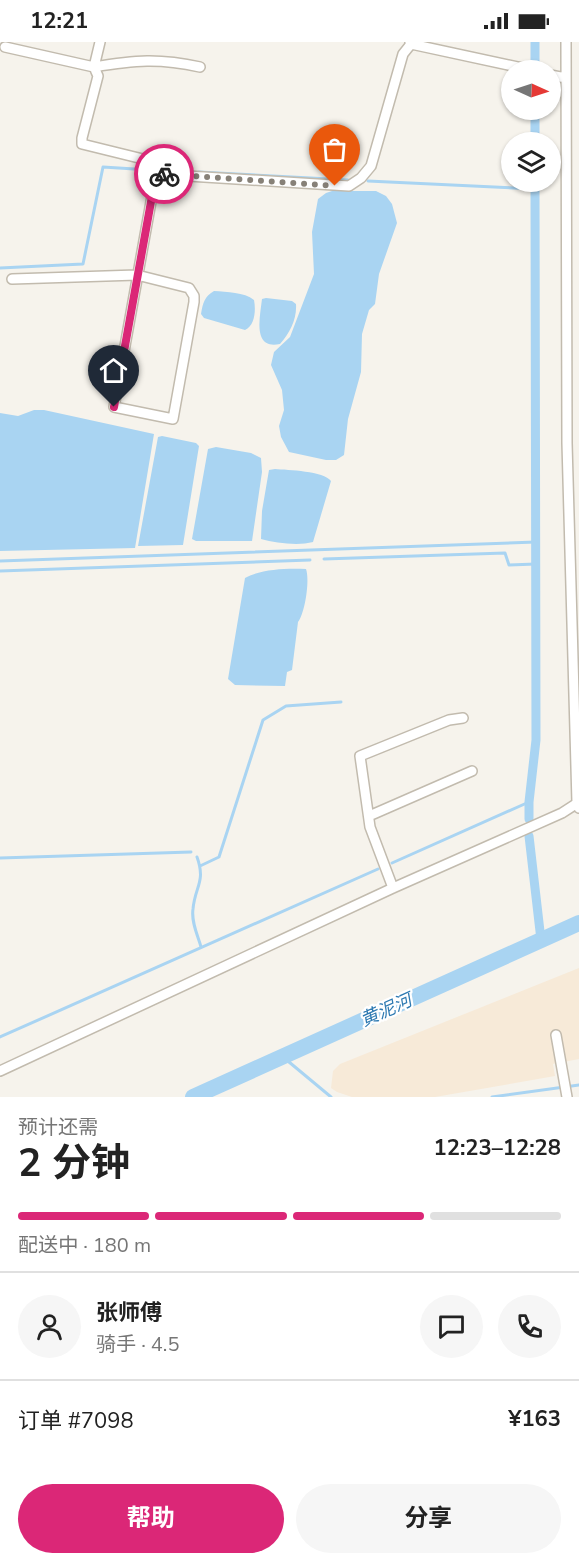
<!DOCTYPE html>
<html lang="zh">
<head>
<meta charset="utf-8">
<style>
	body { margin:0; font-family:"Nunito Sans","Noto Sans SC",sans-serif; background:#f6f6f6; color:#222; height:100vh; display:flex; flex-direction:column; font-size:22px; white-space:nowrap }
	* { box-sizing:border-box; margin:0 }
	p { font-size:20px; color:#767676 }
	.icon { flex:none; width:33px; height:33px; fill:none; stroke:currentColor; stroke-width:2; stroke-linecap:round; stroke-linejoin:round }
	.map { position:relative; height:1055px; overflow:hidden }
	.details { display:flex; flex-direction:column; background:#fff; flex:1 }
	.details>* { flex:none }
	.needle { width:39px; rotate:93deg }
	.controls { position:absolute; left:501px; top:18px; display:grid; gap:12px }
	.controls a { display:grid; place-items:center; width:60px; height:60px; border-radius:50%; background:#fff; box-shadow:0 2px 4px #0004; font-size:30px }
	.pin { position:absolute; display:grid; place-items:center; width:51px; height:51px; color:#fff; margin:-62px -26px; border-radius:50% 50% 50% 0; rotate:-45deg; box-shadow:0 0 6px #0007 }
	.pin .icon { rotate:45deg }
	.courier { position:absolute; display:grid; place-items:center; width:60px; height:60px; margin:-30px; border:4px solid #db2777; border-radius:50%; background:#fff; color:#222; box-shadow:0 2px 8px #0007 }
	.headline em { font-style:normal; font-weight:700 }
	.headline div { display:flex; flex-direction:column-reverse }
	.headline { display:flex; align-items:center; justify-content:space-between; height:102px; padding:0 18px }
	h1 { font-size:39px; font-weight:700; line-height:45px }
	.bar { display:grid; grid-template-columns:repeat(4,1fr); gap:9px 6px; align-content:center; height:72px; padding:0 18px }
	.bar i { height:8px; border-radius:4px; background:#e0e0e0 }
	.bar .active { background:#db2777 }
	.bar p { grid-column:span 4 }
	.line { display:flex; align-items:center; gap:15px; padding:0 18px; border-top:2px solid #e0e0e0 }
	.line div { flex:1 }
	.round { display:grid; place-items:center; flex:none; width:63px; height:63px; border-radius:32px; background:#f6f6f6 }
	.button { display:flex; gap:12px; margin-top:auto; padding:12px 18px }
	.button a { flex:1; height:69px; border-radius:36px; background:#db2777; color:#fff; font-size:24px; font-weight:700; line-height:69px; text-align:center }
	.button a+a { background:#f6f6f6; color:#222 }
	.status { display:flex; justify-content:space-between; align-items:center; height:42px; padding:0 30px; background:#fff; direction:ltr }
	.status svg { height:16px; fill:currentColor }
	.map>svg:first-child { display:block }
</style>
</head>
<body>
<div class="status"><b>12:21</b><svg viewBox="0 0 49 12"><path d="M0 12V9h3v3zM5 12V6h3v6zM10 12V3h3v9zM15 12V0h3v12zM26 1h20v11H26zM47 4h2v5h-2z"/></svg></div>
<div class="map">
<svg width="579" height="1055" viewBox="0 0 579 1055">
	<rect width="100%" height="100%" fill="#f6f3ec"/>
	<path fill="#f7ead8" d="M 579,926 L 579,1017 L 553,1022 L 555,1034 L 435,1055 L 352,1055 L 337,1050 L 331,1046 L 333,1029 L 340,1022 Z"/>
	<path fill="#a9d4f2" d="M 332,149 L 376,149 L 386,154 L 392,162 L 397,181 L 379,232 L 375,262 L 369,268 L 362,292 L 361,330 L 348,377 L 344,413 L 336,418 L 326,418 L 289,410 L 281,395 L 279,384 L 284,368 L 282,348 L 271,323 L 274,310 L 290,295 L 314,232 L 312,190 L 318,157 L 326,151 Z
		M 214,249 C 227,250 244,250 254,258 C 256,268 255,284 245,288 L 204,276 L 201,272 C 203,261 204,255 214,249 Z
		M 266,256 L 292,259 L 296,262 C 297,277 290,291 280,302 C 252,308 260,275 262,257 Z
		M 34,368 L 44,368 L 154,392 L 135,506 L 0,509 L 0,371 L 18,374 Z
		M 162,394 L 196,401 L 199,404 L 183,503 L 138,504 L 158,395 Z
		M 216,405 L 251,411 L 261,416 L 262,430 L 252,499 L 196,499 L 192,497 L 208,407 Z
		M 275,427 C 288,428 324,429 331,439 L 313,500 C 298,504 276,501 261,497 L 262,469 L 269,428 Z
		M 306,527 C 310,538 305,571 298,580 L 292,628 L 287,630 L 285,644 L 235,643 L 228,637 L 245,536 C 261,527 287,526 306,527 Z"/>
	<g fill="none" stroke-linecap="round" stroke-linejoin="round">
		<path stroke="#a9d4f2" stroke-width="3" d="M 199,130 L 348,138
			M 368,139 L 535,147
			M 0,226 L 83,222 L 103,125 L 150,128
			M 324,517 L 505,511 L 509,523 L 536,522
			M 0,519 L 536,500
			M 0,529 L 310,518
			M 197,815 C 206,840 195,844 193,867 C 191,880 198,894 201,905
			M 0,816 L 191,810
			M 392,821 L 529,760
			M 200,824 L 219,815 L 263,678 L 286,664 L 341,660
			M 0,995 L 378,827
			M 283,1015 L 331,1055
			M 492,1055 L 579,1043"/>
		<path stroke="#a9d4f2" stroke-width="9" d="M 535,0 L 535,21
			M 535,68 L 535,100
			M 529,777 L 529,760 L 536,698 L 535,140
			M 529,794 L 541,898"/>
		<path stroke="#a9d4f2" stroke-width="16" d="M 193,1055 L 579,881"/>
		<g stroke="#c2bbae" stroke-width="12">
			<path id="street" d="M 100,0 L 94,25 C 135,18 159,16 200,25
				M 410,0 L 411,2 L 532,28
				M 566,0 L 567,401 L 577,761 L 579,766
				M 5,5 L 94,25 L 98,34 L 82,96 L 82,102 L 151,119 L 156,123 L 161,132
				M 550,33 L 566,36
				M 12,237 L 137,233 L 189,246 L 194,254 L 194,260 L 173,377 L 114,365 L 156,132 L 349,144 L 361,136 L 371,124 L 403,12 L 411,2
				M 369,774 L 472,729
				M 393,846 L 370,785 L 360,714 L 449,678 L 463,676
				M 556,993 L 567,1055
				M 0,1029 L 393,846 L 562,771 L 579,760"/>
		</g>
		<use href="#street" stroke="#fff" stroke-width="9"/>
	</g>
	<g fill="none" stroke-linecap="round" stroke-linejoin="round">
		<path stroke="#878178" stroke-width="6" stroke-dasharray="0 10.8" d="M 164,132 L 335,144"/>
		<path stroke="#db2777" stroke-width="8" d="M 114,365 L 156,132 L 164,132"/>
	</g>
	<g text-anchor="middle" stroke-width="4.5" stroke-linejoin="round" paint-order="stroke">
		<g font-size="18" font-style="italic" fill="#2e7ab2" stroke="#fff">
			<text transform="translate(386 968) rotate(-24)" y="6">黄泥河</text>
		</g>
	</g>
</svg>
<div class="controls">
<a><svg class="needle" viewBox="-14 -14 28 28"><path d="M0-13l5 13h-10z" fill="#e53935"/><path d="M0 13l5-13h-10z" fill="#767676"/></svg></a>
<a><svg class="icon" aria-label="layers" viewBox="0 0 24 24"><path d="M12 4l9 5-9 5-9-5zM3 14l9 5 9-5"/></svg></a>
</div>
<div class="pin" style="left:335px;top:144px;background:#ea580c"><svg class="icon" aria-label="bag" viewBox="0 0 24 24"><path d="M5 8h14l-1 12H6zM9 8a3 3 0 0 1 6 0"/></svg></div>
<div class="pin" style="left:114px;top:365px;background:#1f2937"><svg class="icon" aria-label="home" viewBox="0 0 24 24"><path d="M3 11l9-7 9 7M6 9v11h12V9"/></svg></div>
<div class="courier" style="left:164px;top:132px"><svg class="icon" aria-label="bike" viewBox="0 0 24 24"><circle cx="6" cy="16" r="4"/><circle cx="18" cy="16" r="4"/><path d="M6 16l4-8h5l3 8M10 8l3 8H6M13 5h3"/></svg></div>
</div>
<section class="details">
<div class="headline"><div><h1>2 分钟</h1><p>预计还需</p></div><em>12:23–12:28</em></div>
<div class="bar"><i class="active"></i><i class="active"></i><i class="active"></i><i></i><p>配送中 · 180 m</p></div>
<div class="line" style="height:108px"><a class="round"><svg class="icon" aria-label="person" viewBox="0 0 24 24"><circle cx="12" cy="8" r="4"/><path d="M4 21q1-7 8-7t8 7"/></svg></a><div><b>张师傅</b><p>骑手 · 4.5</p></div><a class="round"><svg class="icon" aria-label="chat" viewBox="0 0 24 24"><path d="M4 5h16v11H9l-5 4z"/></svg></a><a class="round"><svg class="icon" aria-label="phone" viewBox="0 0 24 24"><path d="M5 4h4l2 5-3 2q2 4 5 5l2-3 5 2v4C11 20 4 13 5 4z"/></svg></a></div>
<div class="line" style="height:78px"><div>订单 #7098</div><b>¥163</b></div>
<div class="button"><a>帮助</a><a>分享</a></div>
</section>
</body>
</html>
